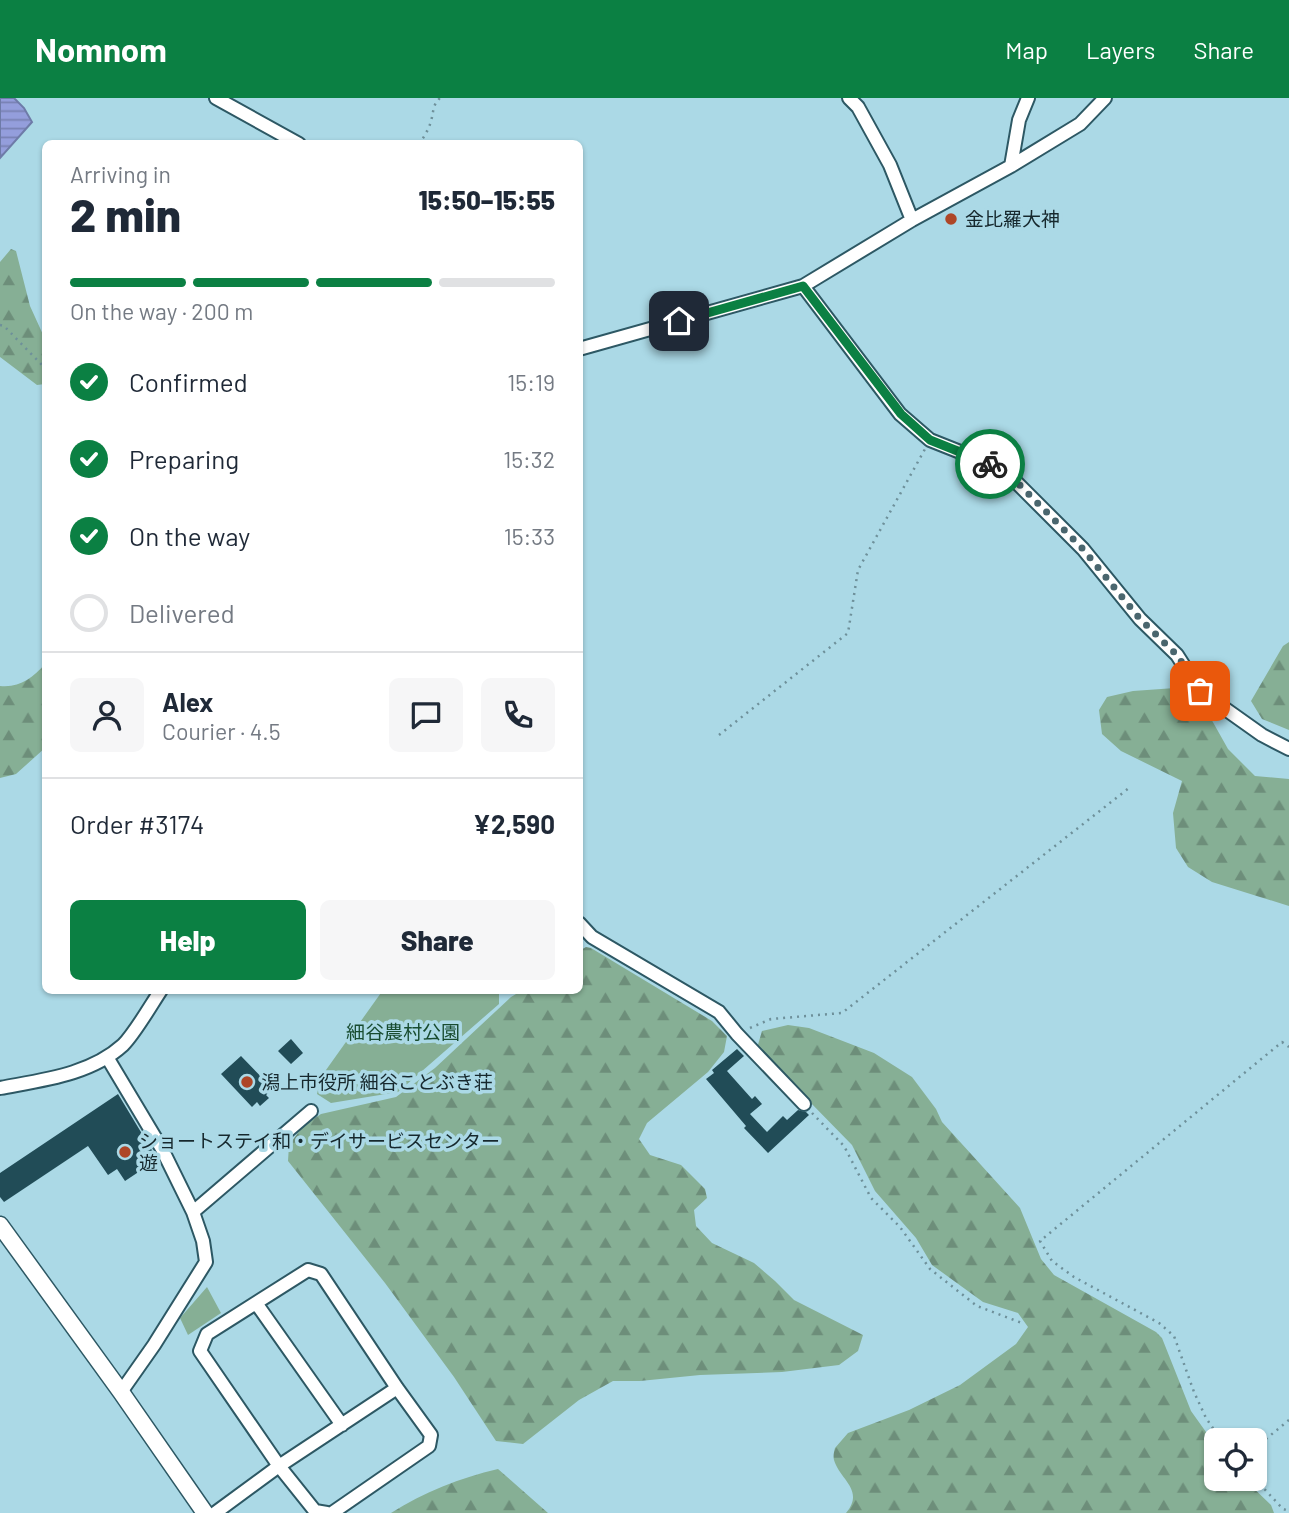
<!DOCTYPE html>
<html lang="en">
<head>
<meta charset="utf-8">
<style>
	body { margin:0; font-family:Barlow,"Noto Sans JP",sans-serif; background:#f6f6f7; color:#1f2937; height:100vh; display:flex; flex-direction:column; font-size:26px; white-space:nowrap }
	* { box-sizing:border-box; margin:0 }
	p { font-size:23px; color:#747a83 }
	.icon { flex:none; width:38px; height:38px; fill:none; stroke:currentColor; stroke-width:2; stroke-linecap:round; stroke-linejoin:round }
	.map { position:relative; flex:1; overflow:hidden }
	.sheet { position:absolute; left:42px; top:42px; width:541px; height:854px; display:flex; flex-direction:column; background:#fff; border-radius:10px; box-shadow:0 2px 5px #0004 }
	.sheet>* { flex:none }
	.tools { position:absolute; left:1204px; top:1330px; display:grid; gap:14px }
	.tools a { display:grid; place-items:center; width:63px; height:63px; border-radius:10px; background:#fff; box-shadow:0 2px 5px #0004; font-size:35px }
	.pin { position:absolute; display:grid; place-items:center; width:60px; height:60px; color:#fff; margin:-30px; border-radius:14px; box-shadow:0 4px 10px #0006 }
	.courier { position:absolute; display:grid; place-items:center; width:70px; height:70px; margin:-35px; border:5px solid #0b8043; border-radius:50%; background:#fff; color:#222; box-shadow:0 2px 9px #0007 }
	.head em { font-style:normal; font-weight:800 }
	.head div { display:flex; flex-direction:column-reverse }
	.head { display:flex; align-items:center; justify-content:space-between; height:119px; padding:0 28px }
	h1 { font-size:46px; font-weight:800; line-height:52px }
	.bar { display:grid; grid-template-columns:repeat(4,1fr); gap:10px 7px; align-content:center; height:84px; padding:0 28px }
	.bar i { height:9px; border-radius:5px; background:#e0e1e3 }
	.bar .current { background:#0b8043 }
	.bar p { grid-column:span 4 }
	.line { display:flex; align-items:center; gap:18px; padding:0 28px; border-top:2px solid #e0e1e3 }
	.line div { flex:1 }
	.round { display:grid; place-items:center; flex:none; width:74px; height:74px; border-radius:10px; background:#f6f6f7 }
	ol { padding:0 28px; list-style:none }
	li { display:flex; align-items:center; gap:21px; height:77px }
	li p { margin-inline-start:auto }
	li .icon { padding:7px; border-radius:50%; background:#0b8043; color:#fff; stroke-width:4 }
	li:last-child { color:#747a83 }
	li i { width:38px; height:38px; border:4px solid #e0e1e3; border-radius:50% }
	.primary-button { display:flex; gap:14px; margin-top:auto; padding:14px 28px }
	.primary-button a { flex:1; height:80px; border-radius:10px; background:#0b8043; color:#fff; font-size:28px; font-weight:800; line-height:80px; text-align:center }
	.primary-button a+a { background:#f6f6f7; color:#1f2937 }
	header { display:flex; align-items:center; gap:42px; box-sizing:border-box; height:98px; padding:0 35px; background:#0b8043; color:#fff }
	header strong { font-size:33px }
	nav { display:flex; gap:38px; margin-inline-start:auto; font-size:24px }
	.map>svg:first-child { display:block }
</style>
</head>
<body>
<header>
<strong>Nomnom</strong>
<nav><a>Map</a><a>Layers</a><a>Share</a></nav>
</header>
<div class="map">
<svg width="1289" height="1415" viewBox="0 0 1289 1415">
	<defs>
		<pattern id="forest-firs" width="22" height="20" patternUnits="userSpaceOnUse" patternTransform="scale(1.75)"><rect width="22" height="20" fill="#86af95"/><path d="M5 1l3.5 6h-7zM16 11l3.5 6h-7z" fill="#6d8e7a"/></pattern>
		<pattern id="water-rules" width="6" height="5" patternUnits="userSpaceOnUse" patternTransform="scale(1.75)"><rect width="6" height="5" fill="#949edc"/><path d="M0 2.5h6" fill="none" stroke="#7881b3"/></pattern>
	</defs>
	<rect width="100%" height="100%" fill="#abd9e6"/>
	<path fill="url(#forest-firs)" d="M 11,151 L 16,153 L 30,208 L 45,241 L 45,286 L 37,287 L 0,259 L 0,164 Z
		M 1289,544 L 1289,632 L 1262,621 L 1251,603 L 1283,548 Z
		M 45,566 L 45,650 L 16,676 L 0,680 L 0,588 C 20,590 32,580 45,566 Z
		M 1175,590 L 1205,610 L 1228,651 L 1255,678 L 1289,681 L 1289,808 L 1212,784 L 1188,769 L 1176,750 L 1173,715 L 1182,683 L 1121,653 L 1102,636 L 1099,612 L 1107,599 L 1133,593 Z
		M 586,849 L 591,850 L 712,923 L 727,938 L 724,954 L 708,974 L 647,1025 L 639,1041 L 650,1057 L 681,1067 L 705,1091 L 707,1100 L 694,1112 L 696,1128 L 712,1145 L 754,1165 L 775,1183 L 794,1202 L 863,1237 L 858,1253 L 839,1267 L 782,1274 L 700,1277 L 640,1283 L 613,1283 L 579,1302 L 523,1346 L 496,1343 L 454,1279 L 385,1185 L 288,1063 L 289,1047 L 303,1028 L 321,1016 L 396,999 L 435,970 L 511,899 L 521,893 L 579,892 L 579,853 Z
		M 788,927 L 809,930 L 874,955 L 912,979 L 936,1011 L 942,1024 L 1020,1110 L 1041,1161 L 1054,1177 L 1156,1234 L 1162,1240 L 1191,1313 L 1216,1348 L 1216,1381 L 1244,1381 L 1271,1407 L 1274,1415 L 846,1415 C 865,1392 840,1382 834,1362 C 833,1358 834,1354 835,1350 L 848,1335 L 909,1312 L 960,1287 L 1016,1246 L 1028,1229 L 1018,1215 L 983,1204 L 932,1167 L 916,1140 L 875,1093 L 852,1047 L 757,950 L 762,933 Z
		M 498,1371 L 548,1415 L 391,1415 C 424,1394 460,1380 498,1371 Z"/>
	<path fill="#86af95" d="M 383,892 L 499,893 L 499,906 L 398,994 L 331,1005 L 317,996 L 321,979 Z
		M 207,1189 L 221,1215 L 188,1237 L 180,1220 Z"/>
	<path fill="url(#water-rules)" stroke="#6e7ba8" stroke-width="2" d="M 0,0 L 14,0 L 24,10 L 32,24 L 0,60 Z"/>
	<path fill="#214c57" d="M 291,941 L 303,955 L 291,966 L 278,953 Z
		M 737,951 L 744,958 L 727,973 L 752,1001 L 755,998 L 762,1006 L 750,1016 L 767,1034 L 783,1018 L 787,1022 L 798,1012 L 806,1014 L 809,1017 L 768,1055 L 744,1030 L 746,1028 L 706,981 L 714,975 L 712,972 Z
		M 241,958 L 273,991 L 266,997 L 269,1000 L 260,1008 L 257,1004 L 252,1009 L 221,976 Z
		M 118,996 L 159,1064 L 147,1072 L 146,1069 L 125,1083 L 117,1071 L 108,1077 L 88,1048 L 4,1104 L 0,1099 L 0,1075 Z"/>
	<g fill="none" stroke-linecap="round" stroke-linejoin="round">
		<g stroke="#2d5864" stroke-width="16">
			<path id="minor" d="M 216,0 L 299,46
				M 849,0 L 858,9 L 890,67 L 912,122
				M 1011,68 L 1019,22 L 1028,0
				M 803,188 L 900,316 L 930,342 L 1003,371 L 1083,451 L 1140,521 L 1177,557 L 1200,593 L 1262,637 L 1289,651
				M 579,251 L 803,188 L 912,122 L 1011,68 L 1080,26 L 1105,0
				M 579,825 L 592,839 L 719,914 L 737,936 L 804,1006
				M 107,959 L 162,1051 L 193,1114 L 203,1143 L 206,1164 L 154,1247 L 121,1294
				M 0,990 C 42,982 90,977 123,947 C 135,935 151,907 161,892
				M 193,1114 L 311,1013
				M 256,1205 L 342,1327
				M 215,1415 L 279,1368 L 397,1290
				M 327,1415 L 315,1413 L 279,1368 L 200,1253 L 207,1236 L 308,1172 L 321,1176 L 397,1290 L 431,1337 L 429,1348 L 332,1415"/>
		</g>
		<g stroke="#2d5864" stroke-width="19">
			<path id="tertiary" d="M 0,1127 L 121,1294 L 205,1415"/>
		</g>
		<path stroke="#6e909a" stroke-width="2.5" stroke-dasharray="2 5" stroke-linecap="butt" d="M 419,46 C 424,39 429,31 431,23 C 434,13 432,8 440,0
			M 0,227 L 4,228 L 46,271
			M 719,637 L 848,535 L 858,472 L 925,351
			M 750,930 L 771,921 L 842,915 L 1129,690
			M 812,1015 L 844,1048 L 871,1100 L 900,1129 L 930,1171 L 977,1208 L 1022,1225
			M 1221,1342 L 1206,1320 L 1194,1294 L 1174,1238 L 1159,1225 L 1074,1179 L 1052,1163 L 1040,1143 L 1282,944 L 1289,949
			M 1255,1350 L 1289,1322
			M 1255,1381 L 1283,1411 L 1289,1413"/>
		<use href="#minor" stroke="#fff" stroke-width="12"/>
		<use href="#tertiary" stroke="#fff" stroke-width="16"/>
	</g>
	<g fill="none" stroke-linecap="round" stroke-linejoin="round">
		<path stroke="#4a666e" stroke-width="7" stroke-dasharray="0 12.6" d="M 990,366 L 1003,370 L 1083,451 L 1140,521 L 1177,557 L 1200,593"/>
		<path stroke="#0b8043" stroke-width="9" d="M 679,223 L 803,188 L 901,316 L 930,342 L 990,366"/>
	</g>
	<g fill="#ae4627" stroke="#abd9e6" stroke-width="2.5">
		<circle cx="951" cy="121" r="7"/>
		<circle cx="247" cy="984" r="7"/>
		<circle cx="125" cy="1054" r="7"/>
	</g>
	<g text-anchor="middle" stroke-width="7" stroke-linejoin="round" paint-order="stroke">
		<g font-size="19" fill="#16282d" stroke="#abd9e6" text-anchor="start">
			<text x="965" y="128">金比羅大神</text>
			<text x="261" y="991">潟上市役所 細谷ことぶき荘</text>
			<text x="139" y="1050">ショートステイ和・デイサービスセンター<tspan x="139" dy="22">遊</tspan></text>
		</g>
		<g font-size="19" fill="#184c30" stroke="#abd9e6">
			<text x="403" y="941">細谷農村公園</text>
		</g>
	</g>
</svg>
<div class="tools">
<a><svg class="icon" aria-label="locate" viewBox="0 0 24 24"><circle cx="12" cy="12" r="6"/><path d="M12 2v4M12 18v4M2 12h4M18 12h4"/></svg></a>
</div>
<div class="pin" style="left:1200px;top:593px;background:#ea580c"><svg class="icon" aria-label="bag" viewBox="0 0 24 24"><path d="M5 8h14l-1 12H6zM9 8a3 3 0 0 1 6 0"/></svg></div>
<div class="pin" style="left:679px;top:223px;background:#1f2937"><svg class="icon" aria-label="home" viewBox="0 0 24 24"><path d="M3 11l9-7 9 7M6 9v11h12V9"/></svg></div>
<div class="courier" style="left:990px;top:366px"><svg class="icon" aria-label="bike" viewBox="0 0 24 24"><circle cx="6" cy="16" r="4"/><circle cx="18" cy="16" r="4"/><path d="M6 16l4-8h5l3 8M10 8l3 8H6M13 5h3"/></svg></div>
<section class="sheet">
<div class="head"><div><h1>2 min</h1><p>Arriving in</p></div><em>15:50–15:55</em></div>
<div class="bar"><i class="current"></i><i class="current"></i><i class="current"></i><i></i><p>On the way · 200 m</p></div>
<ol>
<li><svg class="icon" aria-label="check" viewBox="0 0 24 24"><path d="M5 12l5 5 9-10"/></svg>Confirmed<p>15:19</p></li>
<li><svg class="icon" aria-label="check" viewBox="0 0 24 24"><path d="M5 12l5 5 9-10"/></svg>Preparing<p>15:32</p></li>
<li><svg class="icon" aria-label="check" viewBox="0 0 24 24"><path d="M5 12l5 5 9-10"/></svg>On the way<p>15:33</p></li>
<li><i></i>Delivered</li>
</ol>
<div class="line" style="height:126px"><a class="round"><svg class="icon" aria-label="person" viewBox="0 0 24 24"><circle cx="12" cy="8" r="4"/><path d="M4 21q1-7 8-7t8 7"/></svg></a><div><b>Alex</b><p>Courier · 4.5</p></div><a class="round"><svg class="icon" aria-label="chat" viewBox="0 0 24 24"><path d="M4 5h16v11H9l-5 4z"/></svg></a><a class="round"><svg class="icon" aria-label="phone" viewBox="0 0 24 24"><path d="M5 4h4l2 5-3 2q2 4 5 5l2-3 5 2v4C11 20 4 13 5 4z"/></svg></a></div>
<div class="line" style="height:91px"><div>Order #3174</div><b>¥2,590</b></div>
<div class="primary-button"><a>Help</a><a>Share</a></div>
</section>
</div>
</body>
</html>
